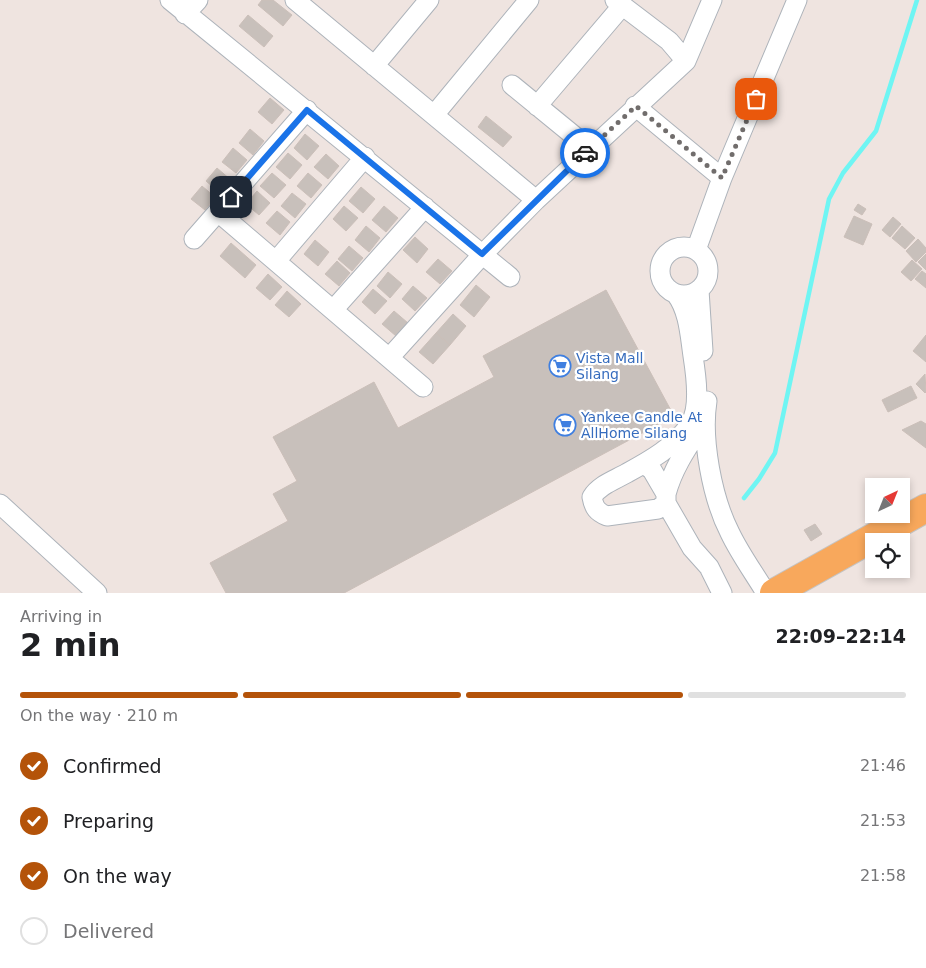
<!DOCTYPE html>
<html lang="en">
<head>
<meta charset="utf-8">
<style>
	body { margin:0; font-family:"DejaVu Sans",sans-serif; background:#f2f2f2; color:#202124; height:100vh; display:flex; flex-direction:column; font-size:19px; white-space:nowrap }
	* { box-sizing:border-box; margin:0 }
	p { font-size:16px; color:#757577 }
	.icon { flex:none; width:28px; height:28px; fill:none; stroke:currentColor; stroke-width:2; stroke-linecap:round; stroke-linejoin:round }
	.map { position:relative; height:593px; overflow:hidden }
	.panel { display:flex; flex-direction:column; background:#fff; flex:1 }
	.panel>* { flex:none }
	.needle { width:32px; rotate:43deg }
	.fabs { position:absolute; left:865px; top:478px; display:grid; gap:10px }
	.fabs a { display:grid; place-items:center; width:45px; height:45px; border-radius:0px; background:#fff; box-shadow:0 2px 8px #0003; font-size:25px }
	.pin { position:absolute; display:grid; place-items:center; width:42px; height:42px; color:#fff; margin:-21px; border-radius:10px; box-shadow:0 2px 8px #0006 }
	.courier { position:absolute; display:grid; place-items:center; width:50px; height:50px; margin:-25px; border:4px solid #1a73e8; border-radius:50%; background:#fff; color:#222; box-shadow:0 1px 6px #0007 }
	.overview em { font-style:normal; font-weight:700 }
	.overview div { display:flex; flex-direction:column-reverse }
	.overview { display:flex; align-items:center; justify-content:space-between; height:85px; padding:0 20px }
	h1 { font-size:32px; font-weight:700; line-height:38px }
	.bar { display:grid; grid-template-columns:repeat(4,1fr); gap:8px 5px; align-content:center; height:60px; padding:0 20px }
	.bar i { height:6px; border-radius:4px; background:#e0e0e0 }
	.bar .current { background:#b45309 }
	.bar p { grid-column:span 4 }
	ol { padding:0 20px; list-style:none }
	li { display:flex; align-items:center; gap:15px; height:55px }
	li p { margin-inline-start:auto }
	li .icon { padding:5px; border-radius:50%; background:#b45309; color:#fff; stroke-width:4 }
	li:last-child { color:#757577 }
	li i { width:28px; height:28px; border:2px solid #e0e0e0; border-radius:50% }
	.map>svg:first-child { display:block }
</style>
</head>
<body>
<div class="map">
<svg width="926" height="593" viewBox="0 0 926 593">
	<rect width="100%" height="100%" fill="#efe4e0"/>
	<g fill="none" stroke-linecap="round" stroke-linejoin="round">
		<path stroke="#6ff5f3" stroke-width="4.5" d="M 744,498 L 759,479 L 775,453 L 829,199 L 843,173 L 876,131 L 917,0"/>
	</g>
	<path fill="#c8c0bb" stroke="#cbbfb9" d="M 262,0 L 273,0 L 292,15 L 283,26 L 258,5 Z
		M 248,15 L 273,36 L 264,47 L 239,26 Z
		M 270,98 L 284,110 L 272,124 L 258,112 Z
		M 486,116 L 512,137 L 503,147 L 478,127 Z
		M 250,129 L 264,141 L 253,155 L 239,143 Z
		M 305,134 L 319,146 L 307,160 L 294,148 Z
		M 233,148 L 247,160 L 236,173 L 222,162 Z
		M 288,153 L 302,165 L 290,179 L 276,167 Z
		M 326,154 L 339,166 L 328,179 L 314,167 Z
		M 217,168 L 231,180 L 220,193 L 206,181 Z
		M 272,173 L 286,185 L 274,198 L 260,186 Z
		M 308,173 L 322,185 L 311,198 L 297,186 Z
		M 202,186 L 215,197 L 205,210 L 191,199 Z
		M 361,187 L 375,199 L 363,213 L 349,201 Z
		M 257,191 L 270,203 L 259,215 L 246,204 Z
		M 292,193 L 306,204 L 295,218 L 281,206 Z
		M 858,204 L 866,209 L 862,215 L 854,210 Z
		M 344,206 L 358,218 L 346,231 L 333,219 Z
		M 384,206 L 398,218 L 386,232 L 372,220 Z
		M 277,211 L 290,222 L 280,235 L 266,223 Z
		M 854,216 L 872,224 L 863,245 L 844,237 Z
		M 893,217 L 901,224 L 890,237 L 882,230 Z
		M 366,226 L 380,238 L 369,252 L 355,240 Z
		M 902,226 L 915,238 L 905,249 L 892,238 Z
		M 415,237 L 428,249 L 417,263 L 403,250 Z
		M 918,239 L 926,248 L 926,252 L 916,262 L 906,251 Z
		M 315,240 L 329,252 L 318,266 L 304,254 Z
		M 231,243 L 256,265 L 245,278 L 220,256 Z
		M 349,246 L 363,258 L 352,271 L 338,259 Z
		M 926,254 L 926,270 L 918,262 Z
		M 438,259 L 452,271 L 440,284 L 426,272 Z
		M 912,260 L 922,269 L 911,281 L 901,272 Z
		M 337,261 L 350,273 L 339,286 L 325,274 Z
		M 922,271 L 926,274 L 926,288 L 915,279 Z
		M 388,272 L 402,284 L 390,298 L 377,286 Z
		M 268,274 L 282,287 L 270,300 L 256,288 Z
		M 476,285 L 490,297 L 474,317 L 460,305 Z
		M 413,286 L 427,298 L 415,311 L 402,299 Z
		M 373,289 L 387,301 L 375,314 L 362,302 Z
		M 606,290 L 674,416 L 344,593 L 226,593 L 210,563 L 288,521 L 273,494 L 297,481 L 273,437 L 374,382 L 398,428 L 494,377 L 483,356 Z
		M 287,291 L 301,304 L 289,317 L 275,305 Z
		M 394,311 L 408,323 L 396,336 L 382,324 Z
		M 453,314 L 466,326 L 450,345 L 436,333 Z
		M 436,333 L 450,345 L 433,364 L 419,352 Z
		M 926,335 L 926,362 L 913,351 Z
		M 925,374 L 926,392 L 925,393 L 916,384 Z
		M 911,386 L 917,398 L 888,412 L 882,400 Z
		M 921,421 L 926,424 L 926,448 L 902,430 Z
		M 874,488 L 874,505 L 873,506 L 866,492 Z
		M 815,524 L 822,534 L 811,541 L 804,530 Z"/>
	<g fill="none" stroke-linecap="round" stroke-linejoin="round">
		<g stroke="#adb3ba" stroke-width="21">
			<path id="minor" d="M 170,0 L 510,277
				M 295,0 L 536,200
				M 615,0 L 669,41 L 686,61
				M 185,14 L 198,0
				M 374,66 L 429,0
				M 512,85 L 589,148
				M 537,106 L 622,6
				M 635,106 L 722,178
				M 434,115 L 529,0
				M 218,212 L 423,387
				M 194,239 L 307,110
				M660 271a24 24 0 1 1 48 0a24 24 0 1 1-48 0Z
				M 696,250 L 722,178 L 797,0
				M 276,261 L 365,157
				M 699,290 L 703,351
				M 333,310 L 425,207
				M 389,358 L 483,254 L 536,200 L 686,61 L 712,0
				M 707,401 C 701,439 712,498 730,533 C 740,554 754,573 766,593
				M 644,464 L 652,470 L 666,494 L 666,503 L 692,548 L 709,567 L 722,593
				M 666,494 C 673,468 687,448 702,425
				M 666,503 L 658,509 L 607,516 C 597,512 594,508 592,497 C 599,485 615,480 627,473 C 649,461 676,446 690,424 C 701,408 696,375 693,356 C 690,336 689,311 676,294
				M 0,504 L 97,593"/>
		</g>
		<g stroke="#c4c4c4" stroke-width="30">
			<path id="primary" d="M 774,593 L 926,508"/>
		</g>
		<use href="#minor" stroke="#fff" stroke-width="19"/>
		<use href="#primary" stroke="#f8a85c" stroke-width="28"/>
	</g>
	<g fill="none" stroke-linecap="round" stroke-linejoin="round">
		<path stroke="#716d6c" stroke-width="5" stroke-dasharray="0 9" d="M 585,153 L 636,106 L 722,178 L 756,99"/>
		<path stroke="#1a73e8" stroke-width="6" d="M 231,197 L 307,110 L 482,254 L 585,153"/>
	</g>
	<defs>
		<g id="supermarket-ring" transform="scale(1.125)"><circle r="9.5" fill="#fff" stroke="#3f7fe0" stroke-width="1.5"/><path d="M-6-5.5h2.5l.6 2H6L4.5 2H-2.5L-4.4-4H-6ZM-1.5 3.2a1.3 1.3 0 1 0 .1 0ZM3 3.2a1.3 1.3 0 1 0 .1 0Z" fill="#3f7fe0"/></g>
	</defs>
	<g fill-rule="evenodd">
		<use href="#supermarket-ring" x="560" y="366"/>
		<use href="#supermarket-ring" x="565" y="425"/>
	</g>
	<g text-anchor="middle" stroke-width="4.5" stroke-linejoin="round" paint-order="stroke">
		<g font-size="14" fill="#366cbe" stroke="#fff" text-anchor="start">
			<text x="576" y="363">Vista Mall<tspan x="576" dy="16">Silang</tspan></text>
			<text x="581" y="422">Yankee Candle At<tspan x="581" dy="16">AllHome Silang</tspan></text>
		</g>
	</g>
</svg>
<div class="fabs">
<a><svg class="needle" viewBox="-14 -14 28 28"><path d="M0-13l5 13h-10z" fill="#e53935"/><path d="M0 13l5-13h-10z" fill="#757577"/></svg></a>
<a><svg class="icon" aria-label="locate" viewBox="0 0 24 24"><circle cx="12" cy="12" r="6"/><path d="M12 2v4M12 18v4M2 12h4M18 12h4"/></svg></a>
</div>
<div class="pin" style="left:756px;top:99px;background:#ea580c"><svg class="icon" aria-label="bag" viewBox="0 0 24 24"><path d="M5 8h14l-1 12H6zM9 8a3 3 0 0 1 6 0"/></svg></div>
<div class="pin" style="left:231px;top:197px;background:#1f2937"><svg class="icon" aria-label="home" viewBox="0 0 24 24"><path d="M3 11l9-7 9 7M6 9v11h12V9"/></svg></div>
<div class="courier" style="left:585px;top:153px"><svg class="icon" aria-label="car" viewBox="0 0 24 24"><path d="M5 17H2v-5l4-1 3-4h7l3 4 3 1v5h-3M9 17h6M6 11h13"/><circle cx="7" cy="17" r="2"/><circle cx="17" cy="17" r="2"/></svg></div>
</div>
<section class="panel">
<div class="overview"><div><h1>2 min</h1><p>Arriving in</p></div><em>22:09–22:14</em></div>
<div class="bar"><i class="current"></i><i class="current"></i><i class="current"></i><i></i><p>On the way · 210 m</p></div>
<ol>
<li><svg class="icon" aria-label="check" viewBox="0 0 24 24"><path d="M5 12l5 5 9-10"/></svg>Confirmed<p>21:46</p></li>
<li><svg class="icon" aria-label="check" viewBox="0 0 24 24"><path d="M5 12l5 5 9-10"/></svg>Preparing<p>21:53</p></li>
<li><svg class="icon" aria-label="check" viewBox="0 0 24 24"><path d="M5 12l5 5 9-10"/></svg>On the way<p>21:58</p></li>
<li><i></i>Delivered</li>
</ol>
</section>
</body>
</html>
